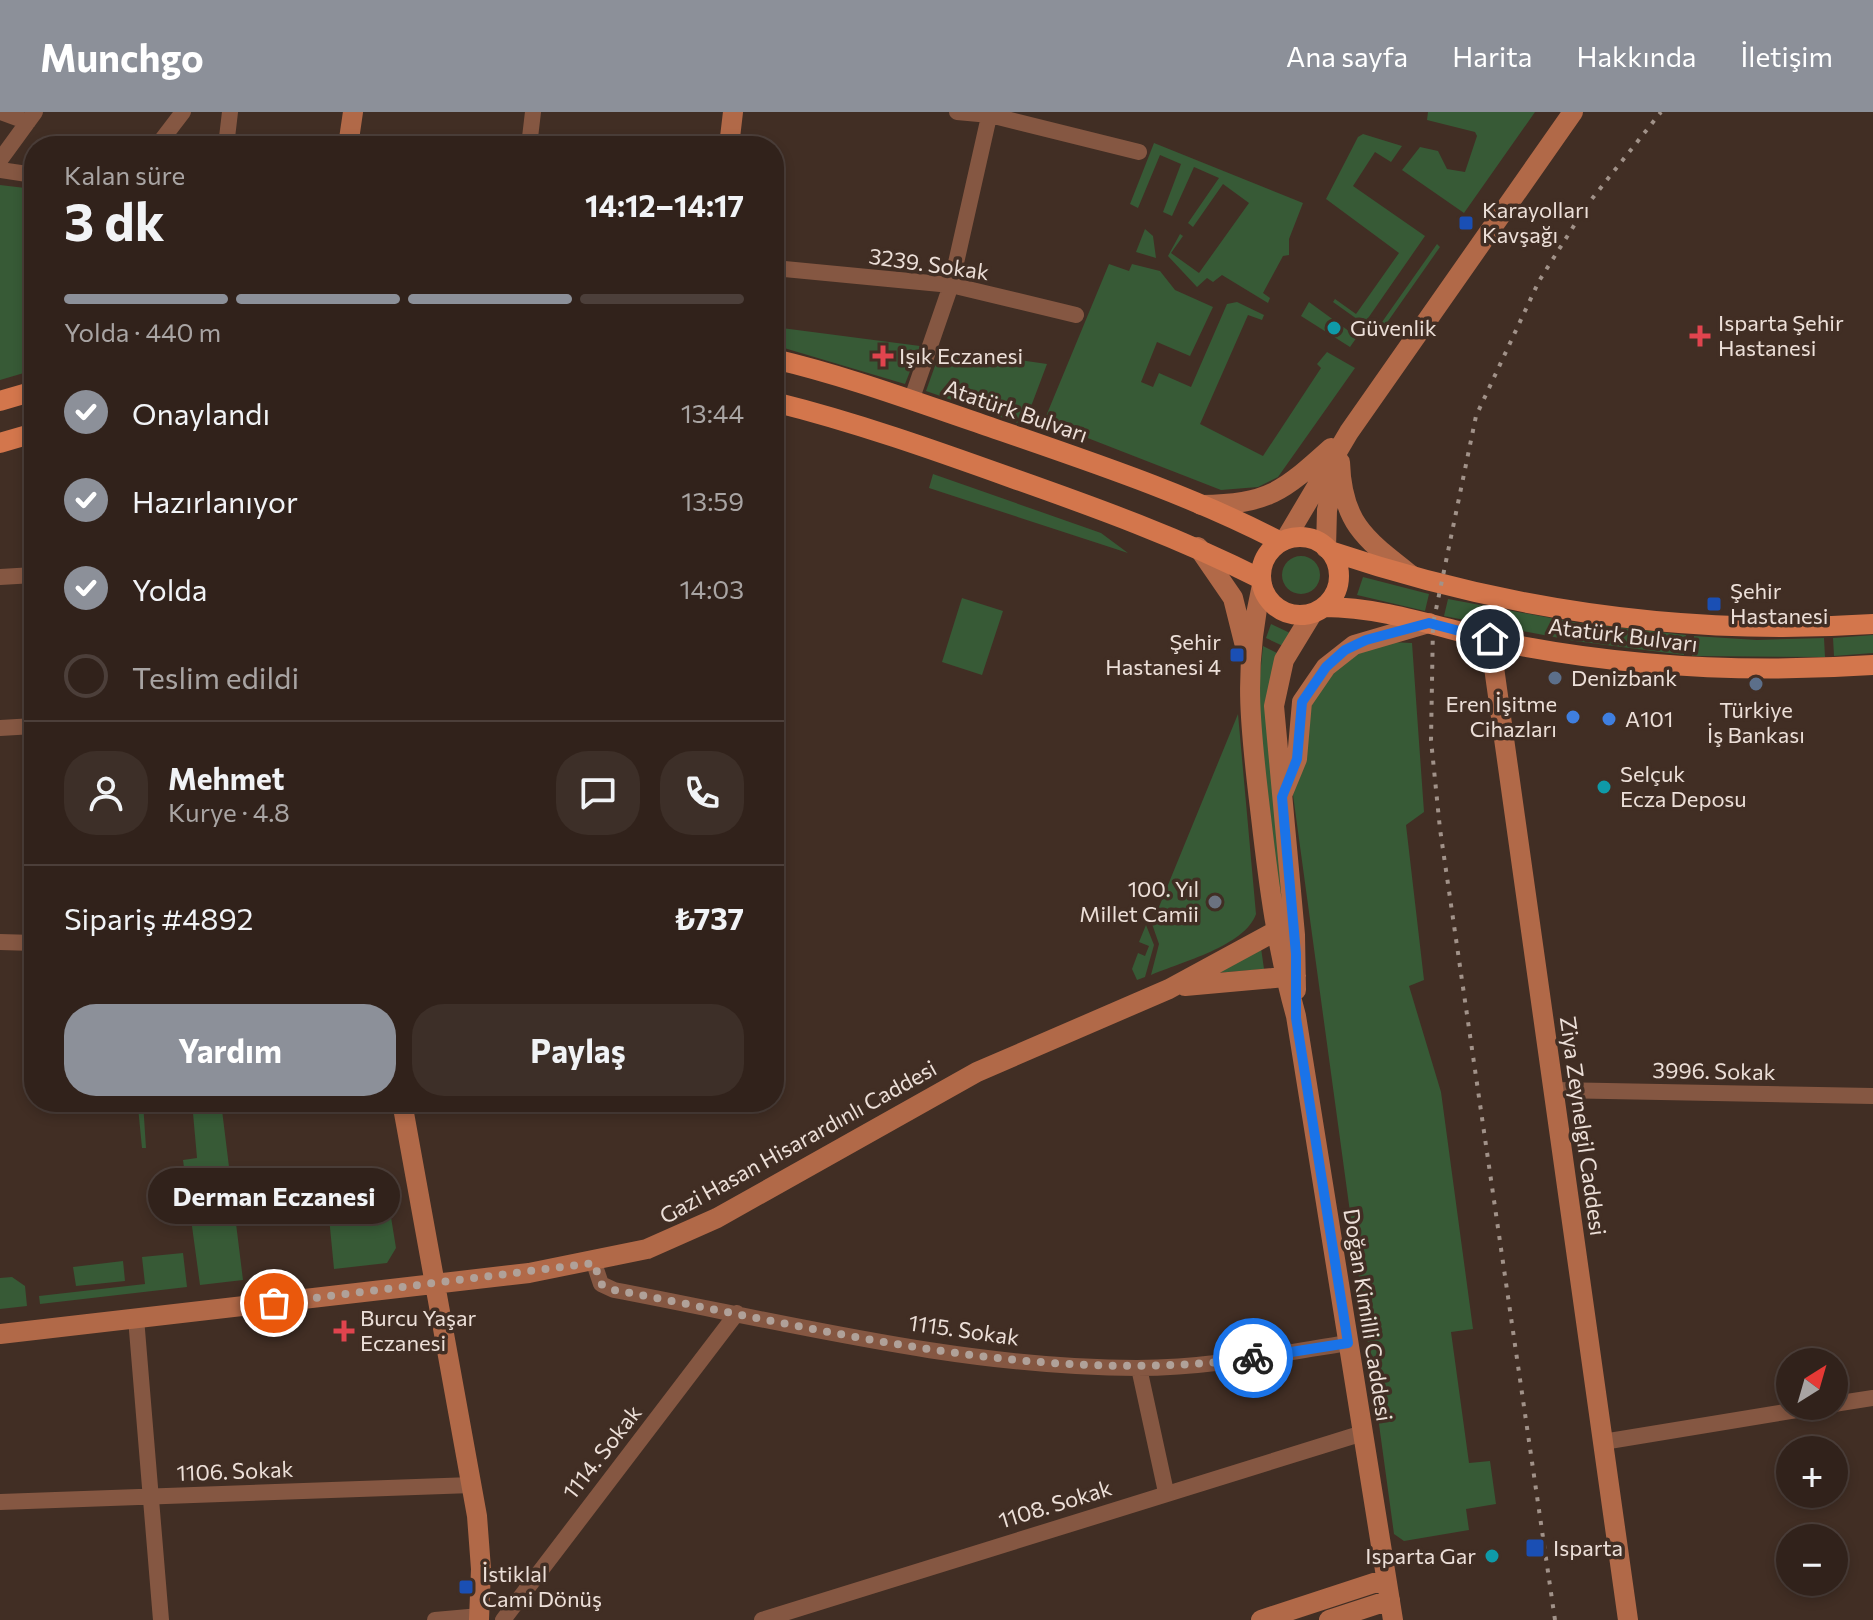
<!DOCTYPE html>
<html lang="tr">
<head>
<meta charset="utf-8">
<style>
	body { margin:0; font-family:Commissioner,sans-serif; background:#3d2f28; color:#f1f3f6; height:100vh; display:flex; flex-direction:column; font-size:30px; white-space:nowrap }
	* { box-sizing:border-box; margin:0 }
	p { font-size:26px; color:#a8a4a3 }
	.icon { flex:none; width:44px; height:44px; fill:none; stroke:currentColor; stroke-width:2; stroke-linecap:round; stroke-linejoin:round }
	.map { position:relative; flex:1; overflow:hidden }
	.panel { position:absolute; left:24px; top:24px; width:760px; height:976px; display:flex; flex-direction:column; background:#31221b; border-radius:32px; box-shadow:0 4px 12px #0003,0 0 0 2px #4c3f3a }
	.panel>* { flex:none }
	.needle { width:52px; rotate:37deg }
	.buttons { position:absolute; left:1776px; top:1236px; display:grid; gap:16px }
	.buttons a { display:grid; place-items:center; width:72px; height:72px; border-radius:50%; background:#31221b; box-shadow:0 4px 12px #0003,0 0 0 2px #4c3f3a; font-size:40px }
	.pin { position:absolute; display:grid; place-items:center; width:68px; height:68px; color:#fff; margin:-34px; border:4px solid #fff; border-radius:50%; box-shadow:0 2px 8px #0007 }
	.courier { position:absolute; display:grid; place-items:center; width:80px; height:80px; margin:-40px; border:6px solid #1a73e8; border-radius:50%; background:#fff; color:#222; box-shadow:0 2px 10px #0007 }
	.bubble { position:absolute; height:56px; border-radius:28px; background:#31221b; box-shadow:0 4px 12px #0003,0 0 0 2px #4c3f3a; font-size:26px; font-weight:700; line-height:56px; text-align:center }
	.headline em { font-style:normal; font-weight:700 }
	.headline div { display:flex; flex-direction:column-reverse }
	.headline { display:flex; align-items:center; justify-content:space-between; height:136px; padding:0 40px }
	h1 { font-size:52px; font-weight:700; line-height:60px }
	.bar { display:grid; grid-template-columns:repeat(4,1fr); gap:12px 8px; align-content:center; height:96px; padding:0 40px }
	.bar i { height:10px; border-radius:6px; background:#4c3f3a }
	.bar .selected { background:#8c9099 }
	.bar p { grid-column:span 4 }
	.line { display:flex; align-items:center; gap:20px; padding:0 40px; border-top:2px solid #4c3f3a }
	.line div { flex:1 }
	.round { display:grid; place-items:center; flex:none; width:84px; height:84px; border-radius:32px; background:#3d2f28 }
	ol { padding:0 40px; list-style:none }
	li { display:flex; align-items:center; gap:24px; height:88px }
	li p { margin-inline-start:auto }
	li .icon { padding:8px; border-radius:50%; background:#8c9099; color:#fff; stroke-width:4 }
	li:last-child { color:#a8a4a3 }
	li i { width:44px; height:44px; border:4px solid #4c3f3a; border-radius:50% }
	.action { display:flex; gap:16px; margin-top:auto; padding:16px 40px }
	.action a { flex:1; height:92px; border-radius:32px; background:#8c9099; color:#fff; font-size:32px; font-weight:700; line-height:92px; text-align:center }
	.action a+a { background:#3d2f28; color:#f1f3f6 }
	header { display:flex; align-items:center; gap:48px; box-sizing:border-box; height:112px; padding:0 40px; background:#8c9099; color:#fff }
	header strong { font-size:38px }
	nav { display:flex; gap:44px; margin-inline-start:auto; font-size:28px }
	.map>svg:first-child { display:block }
</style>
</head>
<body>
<header>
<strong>Munchgo</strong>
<nav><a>Ana sayfa</a><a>Harita</a><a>Hakkında</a><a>İletişim</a></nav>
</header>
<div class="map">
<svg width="1873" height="1508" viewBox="0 0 1873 1508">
	<rect width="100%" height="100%" fill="#412e24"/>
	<path fill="#375a36" d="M 1428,0 L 1535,0 L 1464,101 L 1402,58 L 1420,35 L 1438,39 L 1447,57 L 1465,60 L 1477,24 L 1475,20 L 1427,8 Z
		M 1363,22 L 1402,34 L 1391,50 L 1375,40 L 1353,74 L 1425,124 L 1364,212 L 1333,190 L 1335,187 L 1356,202 L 1399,141 L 1326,87 L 1358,25 Z
		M 1154,31 L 1303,91 L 1289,127 L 1289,143 L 1283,144 L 1263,181 L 1270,186 L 1268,191 L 1222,163 L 1213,170 L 1207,166 L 1197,175 L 1168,144 L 1180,122 L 1183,124 L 1171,141 L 1199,161 L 1249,91 L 1223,72 L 1193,115 L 1188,111 L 1219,66 L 1194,55 L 1172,104 L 1163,100 L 1181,52 L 1160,43 L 1138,96 L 1130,92 Z
		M 0,73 L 34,77 L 34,258 L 0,268 Z
		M 1145,117 L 1153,124 L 1156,146 L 1136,140 Z
		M 1437,132 L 1440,135 L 1379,222 L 1375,220 Z
		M 1109,152 L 1129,159 L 1132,152 L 1160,159 L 1175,178 L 1213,195 L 1190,244 L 1157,230 L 1141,270 L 1153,275 L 1159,261 L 1191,275 L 1227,192 L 1237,190 L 1264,203 L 1262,208 L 1248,203 L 1200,312 L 1263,344 L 1321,256 L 1317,252 L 1327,240 L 1355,256 L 1278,365 L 1258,375 L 1221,378 L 1044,309 Z
		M 1309,190 L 1357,225 L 1350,235 L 1301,204 Z
		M 774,215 L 920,234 L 905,272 L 774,233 Z
		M 941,237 L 1047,252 L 1024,313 L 926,279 Z
		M 933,362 L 1101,421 L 1128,441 L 929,376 Z
		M1282 463a19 19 0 1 1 38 0a19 19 0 1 1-38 0Z
		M 1363,465 L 1429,482 L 1425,499 L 1357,483 Z
		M 962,486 L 1003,499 L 982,563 L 942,550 Z
		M 1448,487 L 1578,511 L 1686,523 L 1684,543 L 1575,529 L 1444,504 Z
		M 1271,512 L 1290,521 L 1283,534 L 1266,526 Z
		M 1873,523 L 1873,541 L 1834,544 L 1833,526 Z
		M 1694,524 L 1757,528 L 1824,526 L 1825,545 L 1692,544 Z
		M 1390,530 L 1412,531 L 1424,700 L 1406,713 L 1424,868 L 1409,874 L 1441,980 L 1473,1217 L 1451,1220 L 1469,1351 L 1490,1349 L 1496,1392 L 1466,1397 L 1469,1418 L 1404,1429 L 1394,1422 L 1293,683 L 1304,603 L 1346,543 Z
		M 1263,534 L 1279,542 L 1287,806 L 1281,808 L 1256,603 Z
		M 1238,602 L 1256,802 C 1245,834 1181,850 1151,863 L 1159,832 L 1152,812 Z
		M 1146,813 L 1154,833 L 1145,865 L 1137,868 L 1132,857 L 1138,841 L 1145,844 L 1149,834 L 1139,830 Z
		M 1261,836 L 1264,857 L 1204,862 Z
		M 50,990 L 143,990 L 146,1036 L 142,1036 L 138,995 L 51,1001 Z
		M 192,990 L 221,990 L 243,1168 L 200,1173 L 183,1048 L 197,1046 Z
		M 390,1099 L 396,1136 L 387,1151 L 334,1157 L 329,1105 Z
		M 183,1141 L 187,1175 L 40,1192 L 39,1184 L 145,1172 L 142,1145 Z
		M 123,1149 L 125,1169 L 76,1174 L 73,1155 Z
		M 12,1165 L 25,1174 L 27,1194 L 0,1197 L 0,1166 Z"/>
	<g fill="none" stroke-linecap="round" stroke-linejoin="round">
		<path stroke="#855742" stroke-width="16" d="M 1,0 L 28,10
			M 957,0 L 990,3 L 1139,40
			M 157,34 L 183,0
			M 226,34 L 230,0
			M 529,34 L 533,0
			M 0,48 L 35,0
			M 0,58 L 34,63
			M 774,156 L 951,173 L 1076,203
			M 911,289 L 951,173 L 990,0
			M 0,465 L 34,463
			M 0,616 L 34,614
			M 0,830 L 34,831
			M 1554,978 L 1873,984
			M 594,1151 L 601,1172 L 614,1178 C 784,1210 964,1256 1137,1256 C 1208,1256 1278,1242 1348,1231
			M 136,1206 L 161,1508
			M 1139,1256 L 1166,1380
			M 1834,1292 L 1873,1286
			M 1603,1330 L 1821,1294
			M 0,1390 L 472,1373
			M 435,1508 L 480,1504
			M 503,1508 L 737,1201
			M 762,1508 L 1363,1321"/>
		<path stroke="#b16948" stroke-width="20" d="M 348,34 L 353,0
			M 729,34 L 733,0
			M 1340,350 C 1342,411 1365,427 1411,463
			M 1201,393 C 1269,392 1282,380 1331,336
			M 1285,428 L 1349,320 L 1573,0
			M 1198,435 L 1233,486 L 1246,538
			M 1326,436 L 1327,398 L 1335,366
			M 1262,473 C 1242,558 1251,621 1261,705 C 1269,775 1277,836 1296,904 L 1393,1508
			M 1490,527 L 1628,1508
			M 1283,681 L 1297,647 L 1302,590 L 1326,555 L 1354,533 L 1429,511
			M 1185,874 L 1296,864
			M 1296,878 L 1295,823 L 1274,594 L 1284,548 L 1312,502
			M 402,990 L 477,1404 L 481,1457 L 479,1508
			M 0,1222 L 529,1161 L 647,1137 L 717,1106 L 977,960 L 1169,877 L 1274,820 L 1294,814
			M 1261,1508 L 1386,1467
			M 1329,1508 L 1390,1488"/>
		<path stroke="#d3764c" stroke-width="20" d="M 774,247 C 847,264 919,291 990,315 C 1088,349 1189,382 1281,430
			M 0,289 L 34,279
			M 774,290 C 855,310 934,338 1012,366 C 1097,396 1180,426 1261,467
			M 0,331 L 34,321
			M1261 464a39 39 0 1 1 78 0a39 39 0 1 1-78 0Z
			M 1330,439 C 1505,498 1689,524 1873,512
			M 1324,495 C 1392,495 1455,522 1521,534 C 1639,556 1754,561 1873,553"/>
		<path stroke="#a19289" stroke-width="4" stroke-dasharray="4 8" stroke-linecap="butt" d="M 1555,1508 L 1440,717 L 1431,628 L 1433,512 L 1476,304 L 1539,169 L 1587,93 L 1661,0"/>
	</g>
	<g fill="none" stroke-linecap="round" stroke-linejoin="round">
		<path stroke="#b0a199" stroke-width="8" stroke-dasharray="0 14.4" d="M 274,1191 L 594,1151 L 601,1172 L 614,1178 C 824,1217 1038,1275 1253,1246"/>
		<path stroke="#1a73e8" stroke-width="10" d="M 1253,1246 L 1348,1231 L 1296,906 L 1296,842 L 1282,685 L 1297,647 L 1302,590 L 1326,555 L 1345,538 L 1366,528 L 1429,511 L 1490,527"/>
	</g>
	<g fill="#1a4fb4" stroke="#412e24" stroke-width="3">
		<rect x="1458" y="103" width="16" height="16" rx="4"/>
		<rect x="1706" y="484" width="16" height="16" rx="4"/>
		<rect x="1229" y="535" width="16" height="16" rx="4"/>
		<rect x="1525" y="1426" width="20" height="20" rx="4"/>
		<rect x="458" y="1467" width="16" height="16" rx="4"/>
	</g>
	<g fill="#0f9aa8" stroke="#412e24" stroke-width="3">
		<circle cx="1334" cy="216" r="8"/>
		<circle cx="1604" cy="675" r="8"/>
		<circle cx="1492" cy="1444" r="8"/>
	</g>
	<g fill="#e0444e" stroke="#412e24" stroke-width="3">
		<path d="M1696 212h8v8h8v8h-8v8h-8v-8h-8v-8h8z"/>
		<path d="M879 232h8v8h8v8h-8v8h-8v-8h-8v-8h8z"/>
		<path d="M340 1207h8v8h8v8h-8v8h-8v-8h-8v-8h8z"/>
	</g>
	<g fill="#5c6f8a" stroke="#412e24" stroke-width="3">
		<circle cx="1555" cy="566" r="8"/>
		<circle cx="1756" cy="572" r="8"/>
	</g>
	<g fill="#3f7fe0" stroke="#412e24" stroke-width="3">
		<circle cx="1573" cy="605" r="8"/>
		<circle cx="1609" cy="607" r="8"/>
	</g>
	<circle fill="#6b7280" stroke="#412e24" stroke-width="3" cx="1215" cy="790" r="8"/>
	<g text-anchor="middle" stroke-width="7" stroke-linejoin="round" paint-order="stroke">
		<g font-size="22" fill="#ecdfd8" stroke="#412e24" text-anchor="start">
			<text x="1482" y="106">Karayolları<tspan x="1482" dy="25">Kavşağı</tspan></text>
			<text x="1718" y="219">Isparta Şehir<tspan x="1718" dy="25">Hastanesi</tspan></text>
			<text x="1350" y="224">Güvenlik</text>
			<text x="899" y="252">Işık Eczanesi</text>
			<text x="1730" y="487">Şehir<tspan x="1730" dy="25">Hastanesi</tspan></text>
			<text x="1221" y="538" text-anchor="end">Şehir<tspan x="1221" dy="25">Hastanesi 4</tspan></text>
			<text x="1571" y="574">Denizbank</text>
			<text x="1557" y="600" text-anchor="end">Eren İşitme<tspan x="1557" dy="25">Cihazları</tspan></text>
			<text x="1756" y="606" text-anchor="middle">Türkiye<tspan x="1756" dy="25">İş Bankası</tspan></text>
			<text x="1625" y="615">A101</text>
			<text x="1620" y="670">Selçuk<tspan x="1620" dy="25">Ecza Deposu</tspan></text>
			<text x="1199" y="785" text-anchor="end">100. Yıl<tspan x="1199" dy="25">Millet Camii</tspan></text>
			<text x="360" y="1214">Burcu Yaşar<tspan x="360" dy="25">Eczanesi</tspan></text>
			<text x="1553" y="1444">Isparta</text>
			<text x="1476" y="1452" text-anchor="end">Isparta Gar</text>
			<text x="482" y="1470">İstiklal<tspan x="482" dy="25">Cami Dönüş</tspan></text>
		</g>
		<g font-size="22" fill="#ecdfd8" stroke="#412e24">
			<text transform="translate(929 152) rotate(8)" y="8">3239. Sokak</text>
			<text transform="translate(1016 299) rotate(19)" y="8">Atatürk Bulvarı</text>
			<text transform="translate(1623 523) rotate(7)" y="8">Atatürk Bulvarı</text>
			<text transform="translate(1714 959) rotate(1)" y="8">3996. Sokak</text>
			<text transform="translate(1583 1014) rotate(82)" y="8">Ziya Zeynelgil Caddesi</text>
			<text transform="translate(798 1030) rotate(-29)" y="8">Gazi Hasan Hisarardınlı Caddesi</text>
			<text transform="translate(1368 1203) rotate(81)" y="8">Doğan Kimilli Caddesi</text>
			<text transform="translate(964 1218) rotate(8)" y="8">1115. Sokak</text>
			<text transform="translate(602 1340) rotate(-52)" y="8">1114. Sokak</text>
			<text transform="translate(235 1359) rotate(-2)" y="8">1106. Sokak</text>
			<text transform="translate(1055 1392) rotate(-17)" y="8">1108. Sokak</text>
		</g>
	</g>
</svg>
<div class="buttons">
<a><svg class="needle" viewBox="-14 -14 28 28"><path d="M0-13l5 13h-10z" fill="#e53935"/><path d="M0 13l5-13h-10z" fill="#a8a4a3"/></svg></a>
<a>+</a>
<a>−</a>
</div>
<div class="pin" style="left:274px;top:1191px;background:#ea580c"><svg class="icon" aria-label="bag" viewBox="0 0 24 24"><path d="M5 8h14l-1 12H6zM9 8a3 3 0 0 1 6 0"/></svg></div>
<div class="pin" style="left:1490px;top:527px;background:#1f2937"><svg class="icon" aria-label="home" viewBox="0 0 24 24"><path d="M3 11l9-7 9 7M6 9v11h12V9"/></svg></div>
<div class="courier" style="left:1253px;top:1246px"><svg class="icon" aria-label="bike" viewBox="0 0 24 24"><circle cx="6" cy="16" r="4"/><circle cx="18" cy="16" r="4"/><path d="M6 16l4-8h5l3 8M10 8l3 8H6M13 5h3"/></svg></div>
<div class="bubble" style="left:148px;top:1056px;width:252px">Derman Eczanesi</div>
<section class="panel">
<div class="headline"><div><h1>3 dk</h1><p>Kalan süre</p></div><em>14:12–14:17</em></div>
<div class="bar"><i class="selected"></i><i class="selected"></i><i class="selected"></i><i></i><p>Yolda · 440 m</p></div>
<ol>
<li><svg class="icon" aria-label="check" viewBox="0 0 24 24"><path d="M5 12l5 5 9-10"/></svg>Onaylandı<p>13:44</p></li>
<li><svg class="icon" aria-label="check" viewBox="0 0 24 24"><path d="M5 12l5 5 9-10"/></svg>Hazırlanıyor<p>13:59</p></li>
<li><svg class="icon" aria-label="check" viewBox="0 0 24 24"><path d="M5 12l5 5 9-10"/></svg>Yolda<p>14:03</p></li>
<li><i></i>Teslim edildi</li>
</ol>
<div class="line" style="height:144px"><a class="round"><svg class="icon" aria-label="person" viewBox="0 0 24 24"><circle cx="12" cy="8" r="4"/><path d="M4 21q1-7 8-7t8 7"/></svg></a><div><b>Mehmet</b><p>Kurye · 4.8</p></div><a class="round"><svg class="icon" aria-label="chat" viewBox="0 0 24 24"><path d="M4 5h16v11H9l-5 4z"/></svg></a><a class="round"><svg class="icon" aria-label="phone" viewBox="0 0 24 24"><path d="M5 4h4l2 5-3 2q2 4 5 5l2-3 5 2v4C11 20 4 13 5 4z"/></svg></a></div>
<div class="line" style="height:104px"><div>Sipariş #4892</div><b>₺737</b></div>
<div class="action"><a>Yardım</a><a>Paylaş</a></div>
</section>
</div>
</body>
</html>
